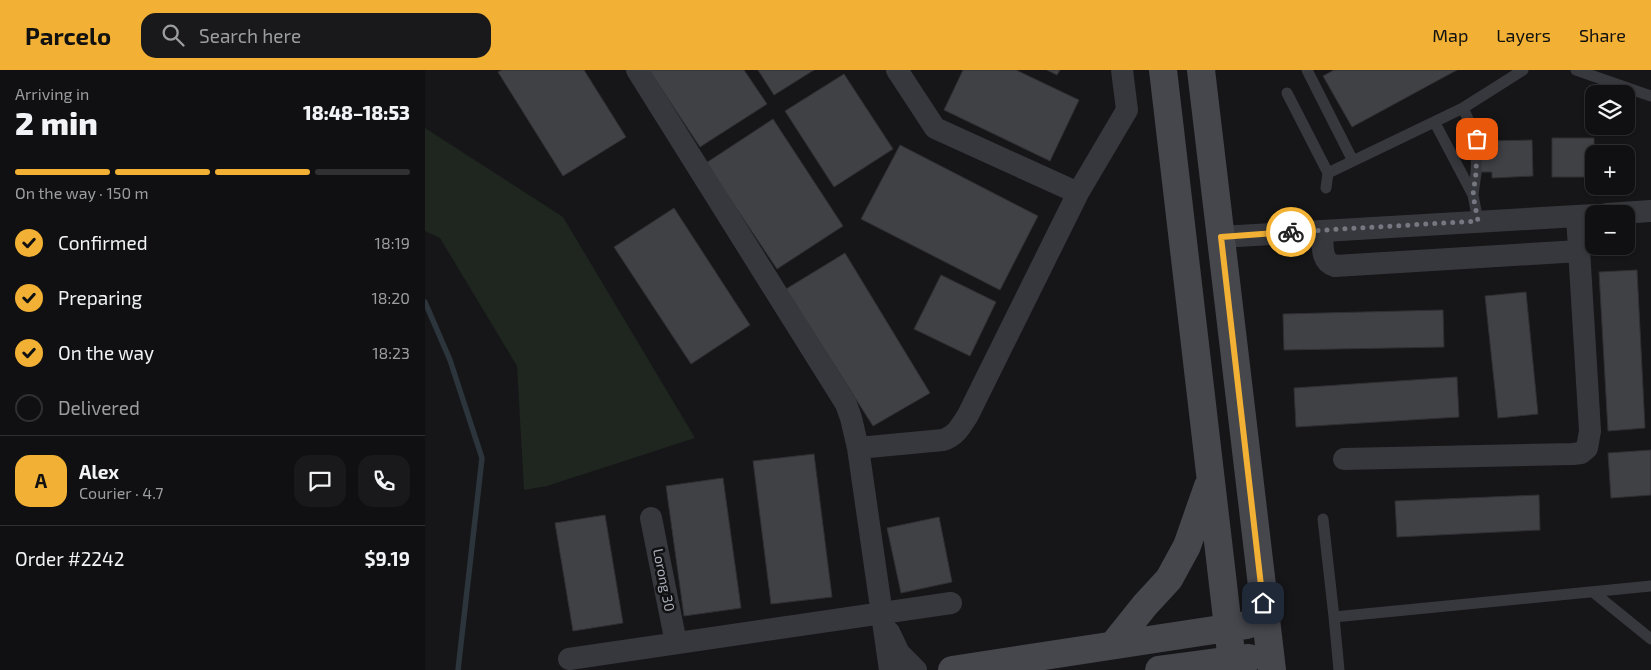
<!DOCTYPE html>
<html lang="en">
<head>
<meta charset="utf-8">
<style>
	body { margin:0; font-family:"Exo 2",sans-serif; background:#19191b; color:#f1f3f6; height:100vh; display:flex; flex-direction:column; font-size:19px; white-space:nowrap }
	* { box-sizing:border-box; margin:0 }
	p { font-size:16px; color:#9c9d9f }
	.icon { flex:none; width:28px; height:28px; fill:none; stroke:currentColor; stroke-width:2; stroke-linecap:round; stroke-linejoin:round }
	.map { position:relative; flex:1; overflow:hidden }
	.side { display:flex; flex-direction:column; background:#101012; width:425px }
	.side>* { flex:none }
	.tools { position:absolute; left:1160px; top:15px; display:grid; gap:10px }
	.tools a { display:grid; place-items:center; width:50px; height:50px; border-radius:10px; background:#101012; box-shadow:0 1px 4px #0004,0 0 0 1px #303032; font-size:25px }
	.pin { position:absolute; display:grid; place-items:center; width:42px; height:42px; color:#fff; margin:-21px; border-radius:10px; box-shadow:0 2px 8px #0006 }
	.courier { position:absolute; display:grid; place-items:center; width:50px; height:50px; margin:-25px; border:4px solid #f2b134; border-radius:50%; background:#fff; color:#222; box-shadow:0 1px 6px #0007 }
	.summary em { font-style:normal; font-weight:800 }
	.summary div { display:flex; flex-direction:column-reverse }
	.summary { display:flex; align-items:center; justify-content:space-between; height:85px; padding:0 15px }
	h1 { font-size:32px; font-weight:800; line-height:38px }
	.bar { display:grid; grid-template-columns:repeat(4,1fr); gap:8px 5px; align-content:center; height:60px; padding:0 15px }
	.bar i { height:6px; border-radius:4px; background:#303032 }
	.bar .current { background:#f2b134 }
	.bar p { grid-column:span 4 }
	.line { display:flex; align-items:center; gap:12px; padding:0 15px; border-top:1px solid #303032 }
	.line div { flex:1 }
	.round { display:grid; place-items:center; flex:none; width:52px; height:52px; border-radius:15px; background:#19191b }
	ol { padding:0 15px; list-style:none }
	li { display:flex; align-items:center; gap:15px; height:55px }
	li p { margin-inline-start:auto }
	li .icon { padding:5px; border-radius:50%; background:#f2b134; color:#111; stroke-width:4 }
	li:last-child { color:#9c9d9f }
	li i { width:28px; height:28px; border:2px solid #303032; border-radius:50% }
	header { display:flex; align-items:center; gap:30px; box-sizing:border-box; height:70px; padding:0 25px; background:#f2b134; color:#111 }
	header strong { font-size:24px }
	nav { display:flex; gap:28px; margin-inline-start:auto; font-size:18px }
	.search { width:350px; height:45px; background:#19191b; display:flex; align-items:center; gap:12px; box-sizing:border-box; padding:0 18px; border-radius:15px; color:#9c9d9f; font-size:19px }
	main { display:flex; flex:1; min-height:0 }
	.map>svg:first-child { display:block }
</style>
</head>
<body>
<header>
<strong>Parcelo</strong>
<div class="search"><svg class="icon" aria-label="search" viewBox="0 0 24 24"><circle cx="10" cy="10" r="6"/><path d="M15 15l6 6"/></svg>Search here</div>
<nav><a>Map</a><a>Layers</a><a>Share</a></nav>
</header>
<main>
<section class="side">
<div class="summary"><div><h1>2 min</h1><p>Arriving in</p></div><em>18:48–18:53</em></div>
<div class="bar"><i class="current"></i><i class="current"></i><i class="current"></i><i></i><p>On the way · 150 m</p></div>
<ol>
<li><svg class="icon" aria-label="check" viewBox="0 0 24 24"><path d="M5 12l5 5 9-10"/></svg>Confirmed<p>18:19</p></li>
<li><svg class="icon" aria-label="check" viewBox="0 0 24 24"><path d="M5 12l5 5 9-10"/></svg>Preparing<p>18:20</p></li>
<li><svg class="icon" aria-label="check" viewBox="0 0 24 24"><path d="M5 12l5 5 9-10"/></svg>On the way<p>18:23</p></li>
<li><i></i>Delivered</li>
</ol>
<div class="line" style="height:90px"><b class="round" style="background:#f2b134;color:#111">A</b><div><b>Alex</b><p>Courier · 4.7</p></div><a class="round"><svg class="icon" aria-label="chat" viewBox="0 0 24 24"><path d="M4 5h16v11H9l-5 4z"/></svg></a><a class="round"><svg class="icon" aria-label="phone" viewBox="0 0 24 24"><path d="M5 4h4l2 5-3 2q2 4 5 5l2-3 5 2v4C11 20 4 13 5 4z"/></svg></a></div>
<div class="line" style="height:65px"><div>Order #2242</div><b>$9.19</b></div>
</section>
<div class="map">
<svg width="1226" height="600" viewBox="0 0 1226 600">
	<rect width="100%" height="100%" fill="#161618"/>
	<path fill="#1e261f" d="M 0,58 L 138,147 L 270,368 L 122,416 L 99,420 L 92,296 L 15,168 L 0,161 Z"/>
	<g fill="none" stroke-linecap="round" stroke-linejoin="round">
		<path stroke="#2c353c" stroke-width="5.5" d="M 0,232 L 25,290 L 57,388 L 33,600"/>
	</g>
	<path fill="#404145" stroke="#303034" d="M 77,0 L 159,0 L 201,67 L 138,106 L 73,2 Z
		M 224,0 L 319,0 L 342,34 L 275,77 Z
		M 333,0 L 389,0 L 349,25 Z
		M 538,0 L 591,0 L 654,30 L 625,91 L 519,40 Z
		M 622,0 L 635,0 L 632,5 Z
		M 909,0 L 1032,0 L 927,57 L 898,6 Z
		M 419,4 L 468,79 L 409,117 L 360,41 Z
		M 348,49 L 418,156 L 352,199 L 281,93 Z
		M 1127,68 L 1169,68 L 1169,107 L 1127,107 Z
		M 1107,70 L 1108,106 L 1067,108 L 1067,102 L 1055,102 L 1054,85 L 1067,85 L 1063,71 Z
		M 475,75 L 613,146 L 575,220 L 436,149 Z
		M 249,138 L 325,255 L 266,294 L 189,177 Z
		M 420,183 L 505,323 L 448,356 L 361,219 Z
		M 1212,200 L 1220,358 L 1183,361 L 1174,202 Z
		M 516,205 L 571,232 L 545,286 L 489,259 Z
		M 1101,222 L 1113,344 L 1073,348 L 1060,226 Z
		M 1018,240 L 1019,277 L 859,280 L 858,244 Z
		M 1032,307 L 1034,347 L 871,357 L 869,318 Z
		M 1226,380 L 1226,425 L 1186,428 L 1183,383 Z
		M 389,384 L 407,527 L 346,534 L 328,391 Z
		M 298,408 L 316,538 L 259,546 L 241,416 Z
		M 1114,425 L 1115,460 L 972,467 L 970,431 Z
		M 180,445 L 198,553 L 148,561 L 130,453 Z
		M 514,447 L 527,512 L 476,523 L 462,458 Z"/>
	<g fill="none" stroke-linecap="round" stroke-linejoin="round">
		<path stroke="#37383d" stroke-width="11" d="M 882,0 L 928,91
			M 1151,0 L 1226,26
			M 862,23 L 903,103
			M 1038,38 L 1052,69 L 1051,103 L 1048,125
			M 1010,53 L 1048,125 L 1053,151
			M 901,118 L 903,103 L 1038,38 L 1098,0
			M 898,449 L 909,547 L 914,600
			M 1168,522 L 1226,569
			M 909,547 L 1226,516"/>
		<path stroke="#37383d" stroke-width="22" d="M 212,0 L 421,334 L 426,348 L 433,378 L 465,600
			M 472,0 L 510,58 L 653,123
			M 1182,144 L 1226,141
			M 897,161 C 898,174 895,192 910,196 L 1154,181
			M 796,167 L 1169,145
			M 433,378 L 518,370 C 531,366 536,356 543,345 L 653,123 L 702,40 L 697,0
			M 919,389 L 1148,384 L 1156,383 L 1162,378 L 1165,361 L 1152,146
			M 226,448 L 251,573
			M 464,562 L 474,583 L 491,600
			M 144,589 L 526,533"/>
		<path stroke="#45474d" stroke-width="28" d="M 738,0 L 808,600
			M 776,0 L 847,600
			M 688,575 L 720,535 L 744,509 L 762,476 L 783,416
			M 527,600 L 822,555
			M 734,600 L 824,588"/>
	</g>
	<g fill="none" stroke-linecap="round" stroke-linejoin="round">
		<path stroke="#757880" stroke-width="5" stroke-dasharray="0 9" d="M 866,162 L 1053,151 L 1048,125 L 1051,103 L 1052,69"/>
		<path stroke="#f2b134" stroke-width="6" d="M 838,533 L 796,167 L 866,162"/>
	</g>
	<g text-anchor="middle" stroke-width="5" stroke-linejoin="round" paint-order="stroke">
		<g font-size="14" fill="#a8adb8" stroke="#111113">
			<text transform="translate(239 510) rotate(79)" y="5">Lorong 30</text>
		</g>
	</g>
</svg>
<div class="tools">
<a><svg class="icon" aria-label="layers" viewBox="0 0 24 24"><path d="M12 4l9 5-9 5-9-5zM3 14l9 5 9-5"/></svg></a>
<a>+</a>
<a>−</a>
</div>
<div class="pin" style="left:1052px;top:69px;background:#ea580c"><svg class="icon" aria-label="bag" viewBox="0 0 24 24"><path d="M5 8h14l-1 12H6zM9 8a3 3 0 0 1 6 0"/></svg></div>
<div class="pin" style="left:838px;top:533px;background:#1f2937"><svg class="icon" aria-label="home" viewBox="0 0 24 24"><path d="M3 11l9-7 9 7M6 9v11h12V9"/></svg></div>
<div class="courier" style="left:866px;top:162px"><svg class="icon" aria-label="bike" viewBox="0 0 24 24"><circle cx="6" cy="16" r="4"/><circle cx="18" cy="16" r="4"/><path d="M6 16l4-8h5l3 8M10 8l3 8H6M13 5h3"/></svg></div>
</div>
</main>
</body>
</html>
